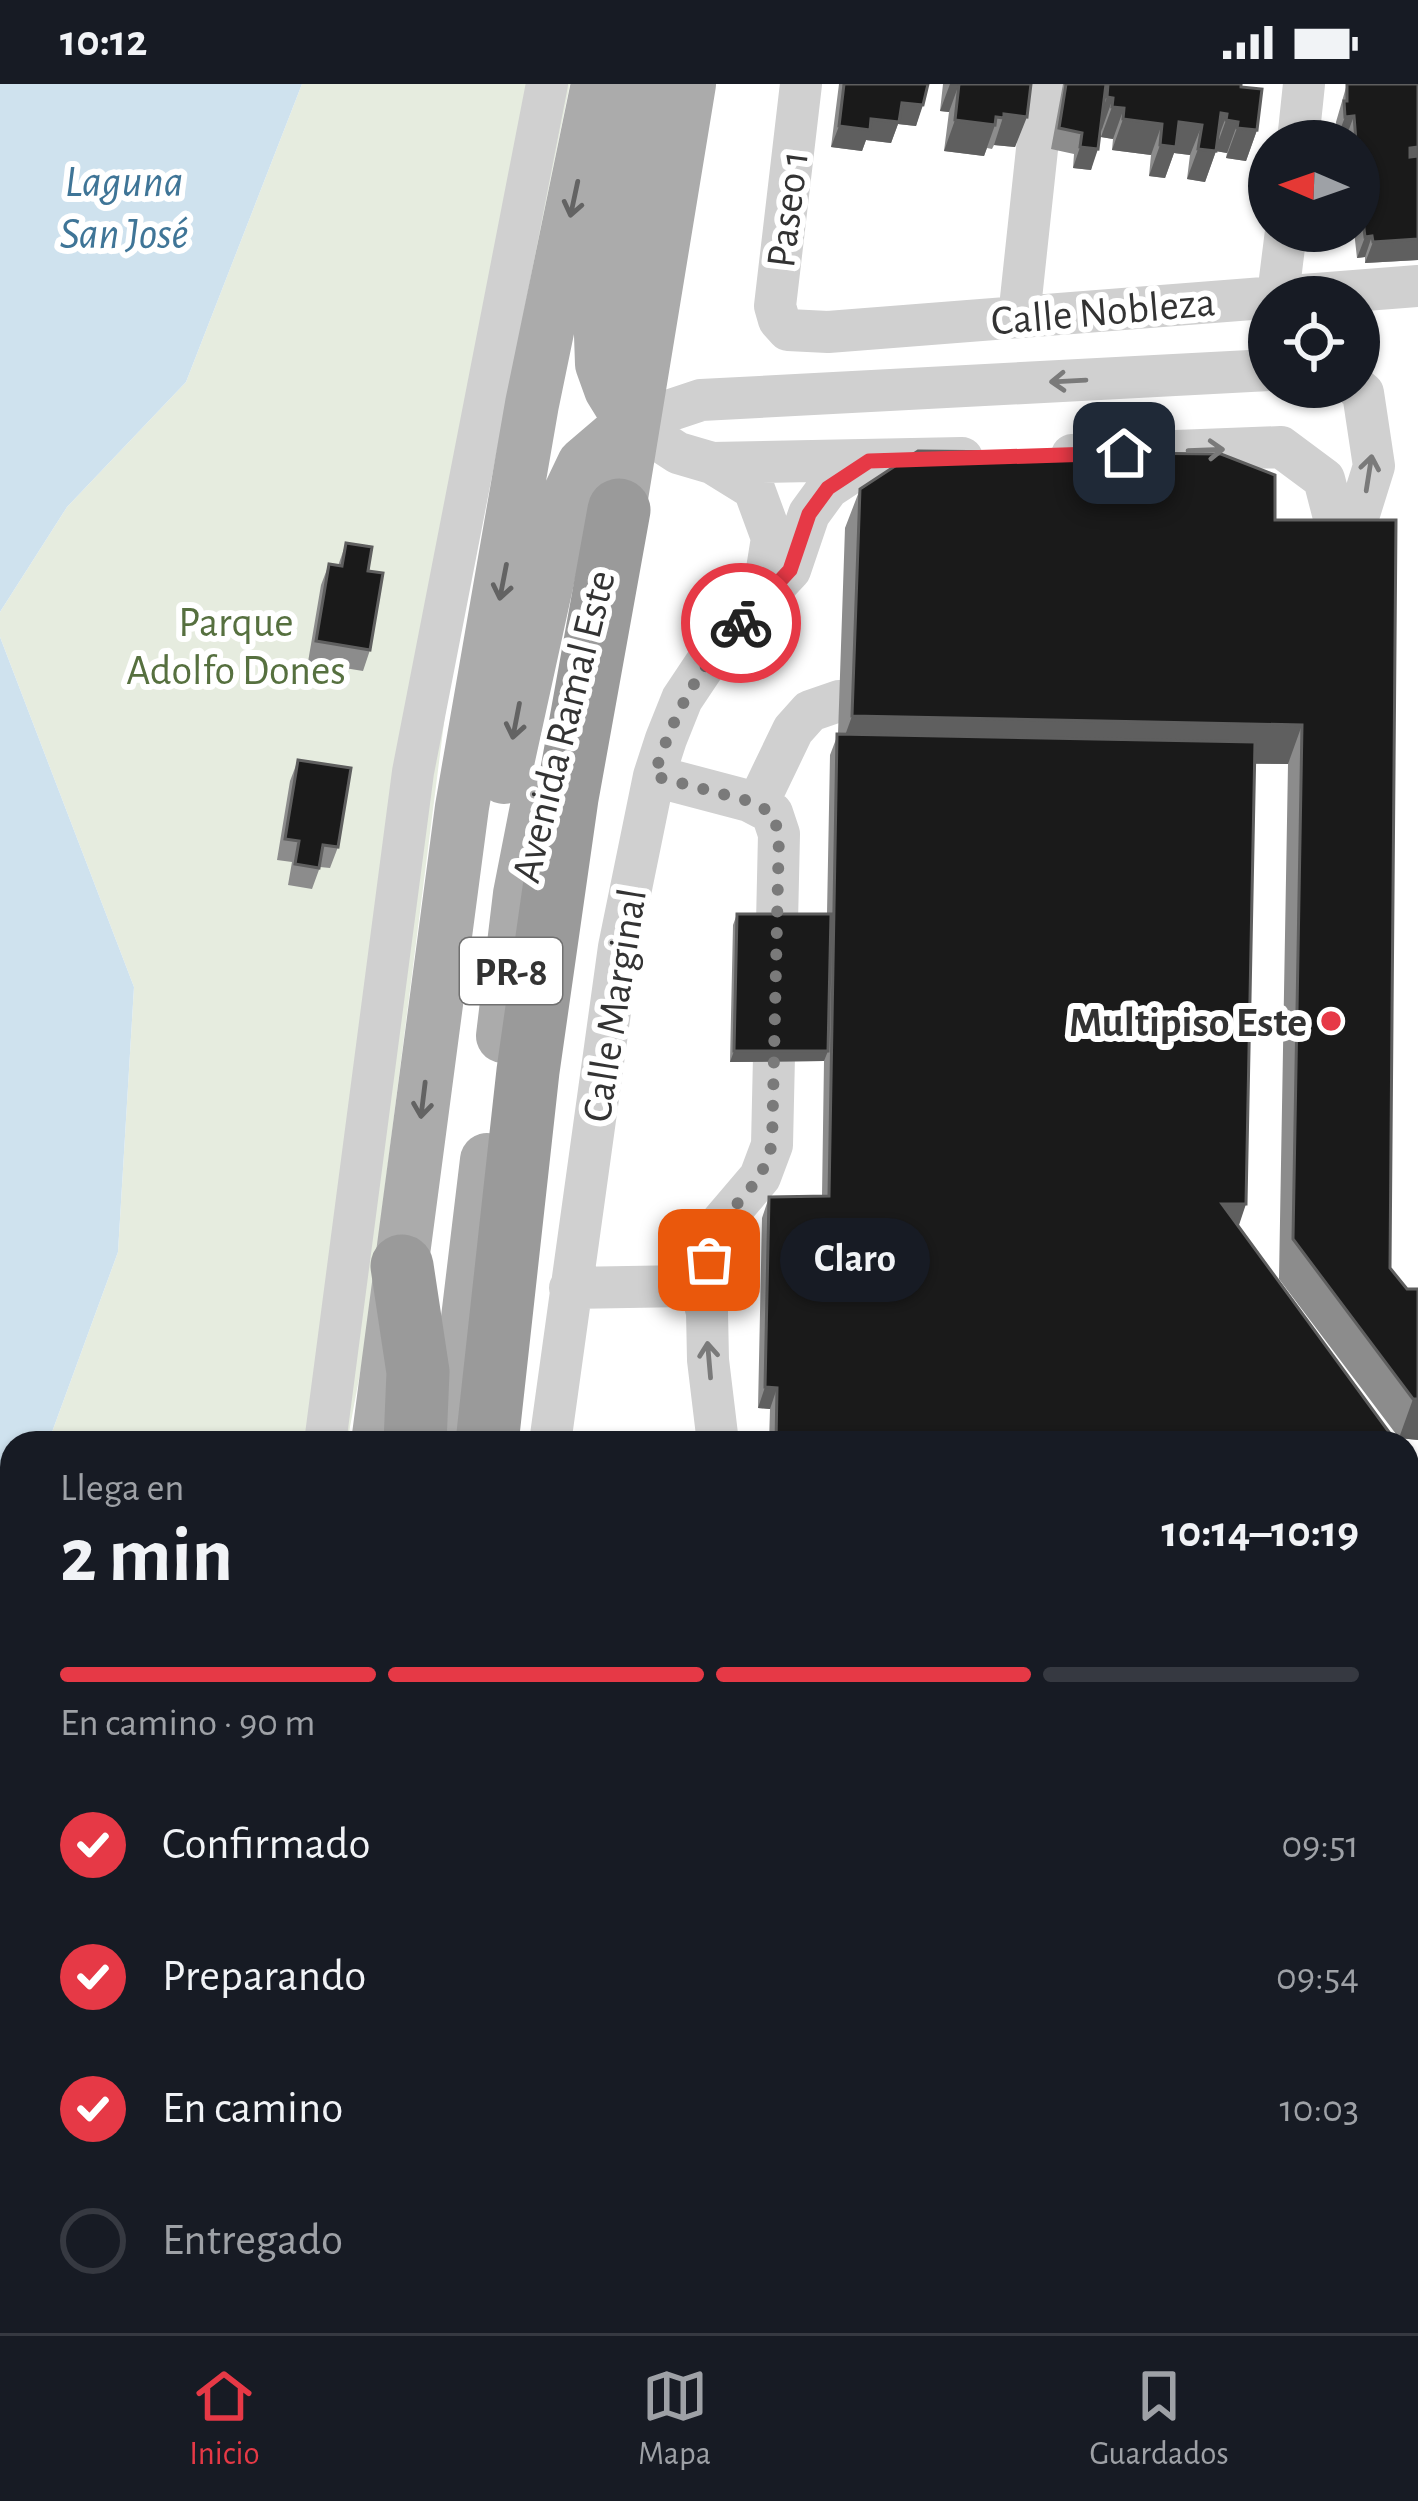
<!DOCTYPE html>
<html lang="es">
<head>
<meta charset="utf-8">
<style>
	body { margin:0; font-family:"Alegreya Sans",sans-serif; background:#242831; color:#f1f3f6; height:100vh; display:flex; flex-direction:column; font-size:45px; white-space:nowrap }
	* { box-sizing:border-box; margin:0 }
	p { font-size:39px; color:#9ea1a6 }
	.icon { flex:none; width:66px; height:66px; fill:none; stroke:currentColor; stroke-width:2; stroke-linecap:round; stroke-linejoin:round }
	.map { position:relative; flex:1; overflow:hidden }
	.drawer { position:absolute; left:0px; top:1347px; width:1419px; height:903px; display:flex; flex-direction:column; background:#171b24; border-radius:36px 36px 0 0; box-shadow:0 3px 9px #0004 }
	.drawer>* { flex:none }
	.needle { width:78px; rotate:272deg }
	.buttons { position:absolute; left:1248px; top:36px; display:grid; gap:24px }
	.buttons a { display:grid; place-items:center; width:132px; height:132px; border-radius:50%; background:#171b24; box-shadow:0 3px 9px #0004; font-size:60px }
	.pin { position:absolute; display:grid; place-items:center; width:102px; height:102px; color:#fff; margin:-51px; border-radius:24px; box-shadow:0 6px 18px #0006 }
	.courier { position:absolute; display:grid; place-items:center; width:120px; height:120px; margin:-60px; border:9px solid #e63946; border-radius:50%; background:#fff; color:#222; box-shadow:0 3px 15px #0007 }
	.bubble { position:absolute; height:84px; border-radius:42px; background:#171b24; box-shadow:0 3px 9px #0004; font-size:39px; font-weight:700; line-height:84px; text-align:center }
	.summary em { font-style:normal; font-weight:700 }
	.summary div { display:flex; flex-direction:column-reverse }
	.summary { display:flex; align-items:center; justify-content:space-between; height:204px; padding:0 60px }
	h1 { font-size:78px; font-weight:700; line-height:90px }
	.bar { display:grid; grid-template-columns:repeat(4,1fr); gap:18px 12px; align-content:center; height:144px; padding:0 60px }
	.bar i { height:15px; border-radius:9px; background:#363941 }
	.bar .active { background:#e63946 }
	.bar p { grid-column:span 4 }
	ol { padding:0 60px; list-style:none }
	li { display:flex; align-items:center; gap:36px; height:132px }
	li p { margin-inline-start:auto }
	li .icon { padding:12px; border-radius:50%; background:#e63946; color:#fff; stroke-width:4 }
	li:last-child { color:#9ea1a6 }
	li i { width:66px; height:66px; border:6px solid #363941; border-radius:50% }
	.status { display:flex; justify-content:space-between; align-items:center; height:84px; padding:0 60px; background:#171b24; direction:ltr }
	.status svg { height:33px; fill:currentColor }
	.tab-bar { display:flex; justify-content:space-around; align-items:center; height:168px; border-top:3px solid #363941; background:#171b24; font-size:33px; color:#9ea1a6 }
	.tab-bar a { display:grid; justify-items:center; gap:6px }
	.tab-bar .active { color:#e63946 }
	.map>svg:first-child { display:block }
</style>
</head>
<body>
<div class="status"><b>10:12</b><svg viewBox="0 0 49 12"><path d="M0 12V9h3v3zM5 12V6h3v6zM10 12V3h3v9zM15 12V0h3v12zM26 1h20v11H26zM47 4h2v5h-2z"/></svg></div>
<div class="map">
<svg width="1418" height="2249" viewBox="0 0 1418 2249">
	<rect width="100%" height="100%" fill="#fff"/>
	<path fill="#e6ecdf" d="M 302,0 L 570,0 L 451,584 L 364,1268 L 347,1359 L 48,1359 L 118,1168 L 134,903 L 0,553 L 0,528 L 67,423 L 186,298 Z
		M 12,1484 L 12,2238 L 32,2238 L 22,2249 L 0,2249 L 0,1532 Z"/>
	<path fill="#cfe2ee" d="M 0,0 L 302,0 L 186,298 L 67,423 L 0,528 Z
		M 0,553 L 134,903 L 118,1168 L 48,1359 L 12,1359 L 12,1484 L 0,1532 Z"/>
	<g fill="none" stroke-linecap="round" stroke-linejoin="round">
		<path stroke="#d0d0d0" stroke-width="42" d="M 801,0 L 775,222 L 779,236 L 788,246 L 828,248 L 1418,202
			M 1298,57 L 1304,0
			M 1278,211 L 1286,147
			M 1019,233 L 1044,0
			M 632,339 L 678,369 L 712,379 L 962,374
			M 632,339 L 701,316 L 1269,286
			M 1072,371 L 1281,363 L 1324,395 L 1345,476
			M 712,379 L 754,405 L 772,454 L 764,504
			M 1345,475 L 1374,382 L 1363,309 L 1356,303
			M 757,721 L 793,646 L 810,627 L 839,617
			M 697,1195 L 707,1228 L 708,1276 L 718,1359
			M 570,1204 L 686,1202 L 697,1195 L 709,1176 L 720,1140 L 760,1093 L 772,1061 L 779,750 L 772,729 L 749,717 L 654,692
			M 325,1359 L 413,688 L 547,0
			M 550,1359 L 619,863 L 654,692 L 666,655 L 682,615 L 714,567 L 790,486 L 809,430 L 828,404 L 869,377
			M 9,2136 L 12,2134
			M 353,2249 L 356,2238"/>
		<path stroke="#ababab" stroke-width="54" d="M 632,339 L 611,305 L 602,280 L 601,251 L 606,199 L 643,0
			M 605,465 L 619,426 L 689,0
			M 504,693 L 563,424 L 584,380 L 632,339
			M 503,952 L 520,810 L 539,713
			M 378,1359 L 462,723 L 532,320 L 598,0
			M 453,1359 L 487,1076
			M 71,2249 L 80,2238
			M 220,2249 L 227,2238"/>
		<path stroke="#9a9a9a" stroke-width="63" d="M 402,1182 L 418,1288 L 415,1359
			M 487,1359 L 528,987 L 567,714 L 619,426
			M 167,2249 L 173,2238
			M 304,2249 L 307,2238"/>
	</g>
	<path fill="#8c8c8c" d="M 839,0 L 928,0 L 916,42 L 898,40 L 891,59 L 866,56 L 862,67 L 831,63 Z
		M 943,0 L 1031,0 L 1015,63 L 994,61 L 992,65 L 987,64 L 984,72 L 944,67 L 949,28 L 940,27 Z
		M 1063,0 L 1241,0 L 1257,46 L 1246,77 L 1226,74 L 1227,69 L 1216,67 L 1205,98 L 1187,95 L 1190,71 L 1174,69 L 1165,94 L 1149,92 L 1151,71 L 1112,66 L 1113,55 L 1101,53 L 1102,45 L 1101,44 L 1091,86 L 1073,84 L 1074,70 L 1051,65 Z
		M 1347,0 L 1418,176 L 1365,179 L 1365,173 L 1357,174 L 1354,147 L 1359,147 L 1359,114 L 1362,112 L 1359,57 L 1347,57 L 1346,53 L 1337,54 L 1336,38 Z
		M 860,405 L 1275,436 L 1390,1184 L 1407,1205 L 1418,1356 L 1399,1354 L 1279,1195 L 1288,680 L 1254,680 L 1239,1141 L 1237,1141 L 1397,1359 L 769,1359 L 770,1325 L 758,1324 L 762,1134 L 769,1113 L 822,1112 L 824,977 L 730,978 L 733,841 L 737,830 L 827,830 L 830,671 L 838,650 L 845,444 Z
		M 346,459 L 368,487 L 370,566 L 363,587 L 308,578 L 321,501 L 329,480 L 338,482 Z
		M 298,676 L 338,763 L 330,784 L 320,783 L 312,805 L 288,801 L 292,778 L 277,776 L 290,697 Z
		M 810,2238 L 1407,2238 L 1410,2249 L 810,2249 Z"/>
	<path fill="#5f5f5f" d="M 950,0 L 959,0 L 949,28 L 940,27 Z
		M 1107,13 L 1113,14 L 1102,45 L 1096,44 Z
		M 902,19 L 923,21 L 916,42 L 898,40 L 891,59 L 866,56 L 862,67 L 831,63 L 839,42 Z
		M 1112,23 L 1124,24 L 1113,55 L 1101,53 Z
		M 1221,29 L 1227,30 L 1216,60 Z
		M 1004,30 L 1027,33 L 1015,63 L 994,61 Z
		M 1354,32 L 1346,53 L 1337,54 L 1345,33 Z
		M 1123,35 L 1162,40 L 1151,71 L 1112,66 Z
		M 955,36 L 995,41 L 984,72 L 944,67 Z
		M 1226,36 L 1238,38 L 1227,69 L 1215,67 Z
		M 1179,38 L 1202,41 L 1190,71 L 1174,69 L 1165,94 L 1149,92 L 1160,61 Z
		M 1237,44 L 1257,46 L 1246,77 L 1226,74 Z
		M 1080,63 L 1098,65 L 1091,86 L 1073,84 Z
		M 1418,63 L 1418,84 L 1402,85 L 1410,64 Z
		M 1198,65 L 1216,67 L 1205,98 L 1187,95 Z
		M 1368,72 L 1360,93 L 1359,93 L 1359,73 Z
		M 1372,152 L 1365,173 L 1357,174 L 1365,153 Z
		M 1418,155 L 1418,176 L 1365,179 L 1373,158 Z
		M 852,632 L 1302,641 L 1288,680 L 838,671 Z
		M 734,967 L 828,967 L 824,977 L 730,978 Z
		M 1222,1120 L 1246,1120 L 1239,1141 L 1214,1141 Z
		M 765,1303 L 777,1304 L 770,1325 L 758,1324 Z
		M 1413,1315 L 1418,1315 L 1418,1356 L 1399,1354 Z"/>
	<path fill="#1a1a1a" stroke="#5f5f5f" stroke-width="3" d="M 844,0 L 928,0 L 923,21 L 902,19 L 899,38 L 871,35 L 870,46 L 839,42 Z
		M 959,0 L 1031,0 L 1027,33 L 1004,30 L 1004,34 L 996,33 L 995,41 L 955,36 Z
		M 1066,0 L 1106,0 L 1098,65 L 1080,63 L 1082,49 L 1059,44 Z
		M 1108,0 L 1241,0 L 1241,3 L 1262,5 L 1257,46 L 1237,44 L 1238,38 L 1226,36 L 1227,30 L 1221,29 L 1216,67 L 1198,65 L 1202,41 L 1179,38 L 1176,63 L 1160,61 L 1162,40 L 1123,35 L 1124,24 L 1112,23 L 1113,14 L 1107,13 Z
		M 1347,0 L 1418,0 L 1418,63 L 1410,64 L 1410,73 L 1418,72 L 1418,155 L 1373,158 L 1372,152 L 1365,153 L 1360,112 L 1371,109 L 1368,72 L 1359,73 L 1359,57 L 1356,57 L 1354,32 L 1345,33 L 1344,17 L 1347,17 Z
		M 918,367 L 1221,370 L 1275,391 L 1275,436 L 1396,436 L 1390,1184 L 1407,1205 L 1418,1205 L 1418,1315 L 1413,1315 L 1293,1155 L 1302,641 L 852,632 L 860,405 Z
		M 346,459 L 372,463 L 368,487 L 383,489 L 370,566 L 316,557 L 329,480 L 342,482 Z
		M 837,650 L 1255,658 L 1246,1120 L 1222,1120 L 1397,1359 L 776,1359 L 777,1304 L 765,1303 L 769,1113 L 829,1112 Z
		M 298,676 L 351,684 L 338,763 L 323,761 L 319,784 L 295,780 L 299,757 L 285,755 Z
		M 737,830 L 831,830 L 828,967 L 734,967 Z
		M 1407,1373 L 1414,1382 L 1410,2249 L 817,2249 L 817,2238 L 1407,2238 Z"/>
	<defs><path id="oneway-shaft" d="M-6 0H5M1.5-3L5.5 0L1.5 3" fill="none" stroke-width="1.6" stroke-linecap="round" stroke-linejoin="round" transform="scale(3)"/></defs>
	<g stroke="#636363">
		<use href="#oneway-shaft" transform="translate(574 115) rotate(102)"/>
		<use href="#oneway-shaft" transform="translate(503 498) rotate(101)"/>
		<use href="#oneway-shaft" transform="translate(516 637) rotate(101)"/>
		<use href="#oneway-shaft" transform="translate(423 1016) rotate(97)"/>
	</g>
	<g stroke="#7a7a7a">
		<use href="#oneway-shaft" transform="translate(1068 297) rotate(177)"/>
		<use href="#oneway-shaft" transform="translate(1206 366) rotate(-2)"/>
		<use href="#oneway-shaft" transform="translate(1369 389) rotate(-81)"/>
		<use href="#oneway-shaft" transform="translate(709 1276) rotate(-95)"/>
	</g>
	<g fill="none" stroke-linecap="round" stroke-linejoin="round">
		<path stroke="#7a7a7a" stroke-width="12" stroke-dasharray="0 21.6" d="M 709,1176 L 720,1140 L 760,1093 L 772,1061 L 779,750 L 772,729 L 749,717 L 654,692 C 673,632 697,585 741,539"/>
		<path stroke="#e63946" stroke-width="15" d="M 741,539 L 790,486 L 809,430 L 828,404 L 869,377 L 1124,369"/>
	</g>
	<circle fill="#e63946" stroke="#fff" stroke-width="4.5" cx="1331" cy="937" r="12"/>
	<g text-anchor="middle" stroke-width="12" stroke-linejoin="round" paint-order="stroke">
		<rect fill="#fff" stroke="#707070" stroke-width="3" x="460" y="854" width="102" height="66" rx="9"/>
		<g font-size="39" font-weight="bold" fill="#333">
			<text x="511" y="901">PR-8</text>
		</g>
		<g font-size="42" fill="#333" stroke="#fff">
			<text transform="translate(786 125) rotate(-83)" y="15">Paseo 1</text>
			<text transform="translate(1103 226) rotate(-5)" y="15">Calle Nobleza</text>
			<text transform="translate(562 642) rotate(-76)" y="15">Avenida Ramal Este</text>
			<text transform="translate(613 921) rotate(-81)" y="15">Calle Marginal</text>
		</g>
		<g font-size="42" fill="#56703f" stroke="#fff">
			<text x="236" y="552">Parque<tspan x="236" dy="48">Adolfo Dones</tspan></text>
		</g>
		<g font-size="42" font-weight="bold" fill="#333" stroke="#fff" text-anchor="end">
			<text x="1307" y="952">Multipiso Este</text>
		</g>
		<g font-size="45" font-style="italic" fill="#3f7597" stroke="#fff">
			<text x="124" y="112">Laguna<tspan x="124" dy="52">San José</tspan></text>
		</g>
	</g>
</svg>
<div class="buttons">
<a><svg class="needle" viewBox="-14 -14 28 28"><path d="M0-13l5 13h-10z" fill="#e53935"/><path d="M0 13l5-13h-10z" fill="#9ea1a6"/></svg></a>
<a><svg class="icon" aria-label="locate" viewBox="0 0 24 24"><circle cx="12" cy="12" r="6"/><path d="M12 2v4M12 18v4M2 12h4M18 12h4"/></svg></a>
</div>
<div class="pin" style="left:709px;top:1176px;background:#ea580c"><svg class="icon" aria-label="bag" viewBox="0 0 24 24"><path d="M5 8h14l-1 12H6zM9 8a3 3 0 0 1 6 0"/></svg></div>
<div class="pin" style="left:1124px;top:369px;background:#1f2937"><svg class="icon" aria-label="home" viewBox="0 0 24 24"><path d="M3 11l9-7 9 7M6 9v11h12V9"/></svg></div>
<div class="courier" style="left:741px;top:539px"><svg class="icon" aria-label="bike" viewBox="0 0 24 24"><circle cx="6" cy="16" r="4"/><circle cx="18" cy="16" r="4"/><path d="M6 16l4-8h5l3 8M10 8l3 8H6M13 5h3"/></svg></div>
<div class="bubble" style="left:780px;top:1134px;width:150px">Claro</div>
<section class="drawer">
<div class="summary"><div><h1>2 min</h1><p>Llega en</p></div><em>10:14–10:19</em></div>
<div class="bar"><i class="active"></i><i class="active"></i><i class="active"></i><i></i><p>En camino · 90 m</p></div>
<ol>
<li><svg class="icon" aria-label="check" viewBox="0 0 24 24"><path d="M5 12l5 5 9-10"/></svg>Confirmado<p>09:51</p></li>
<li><svg class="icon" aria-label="check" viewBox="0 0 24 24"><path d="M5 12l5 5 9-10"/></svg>Preparando<p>09:54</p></li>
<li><svg class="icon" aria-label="check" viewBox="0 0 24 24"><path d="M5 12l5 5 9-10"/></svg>En camino<p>10:03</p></li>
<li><i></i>Entregado</li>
</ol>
</section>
</div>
<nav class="tab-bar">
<a class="active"><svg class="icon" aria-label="home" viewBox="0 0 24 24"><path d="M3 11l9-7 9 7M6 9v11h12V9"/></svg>Inicio</a>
<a><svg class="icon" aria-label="map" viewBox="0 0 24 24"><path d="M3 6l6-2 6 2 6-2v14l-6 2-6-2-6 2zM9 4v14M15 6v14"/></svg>Mapa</a>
<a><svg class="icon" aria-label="saved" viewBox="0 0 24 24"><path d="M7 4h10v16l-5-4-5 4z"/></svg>Guardados</a>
</nav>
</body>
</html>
